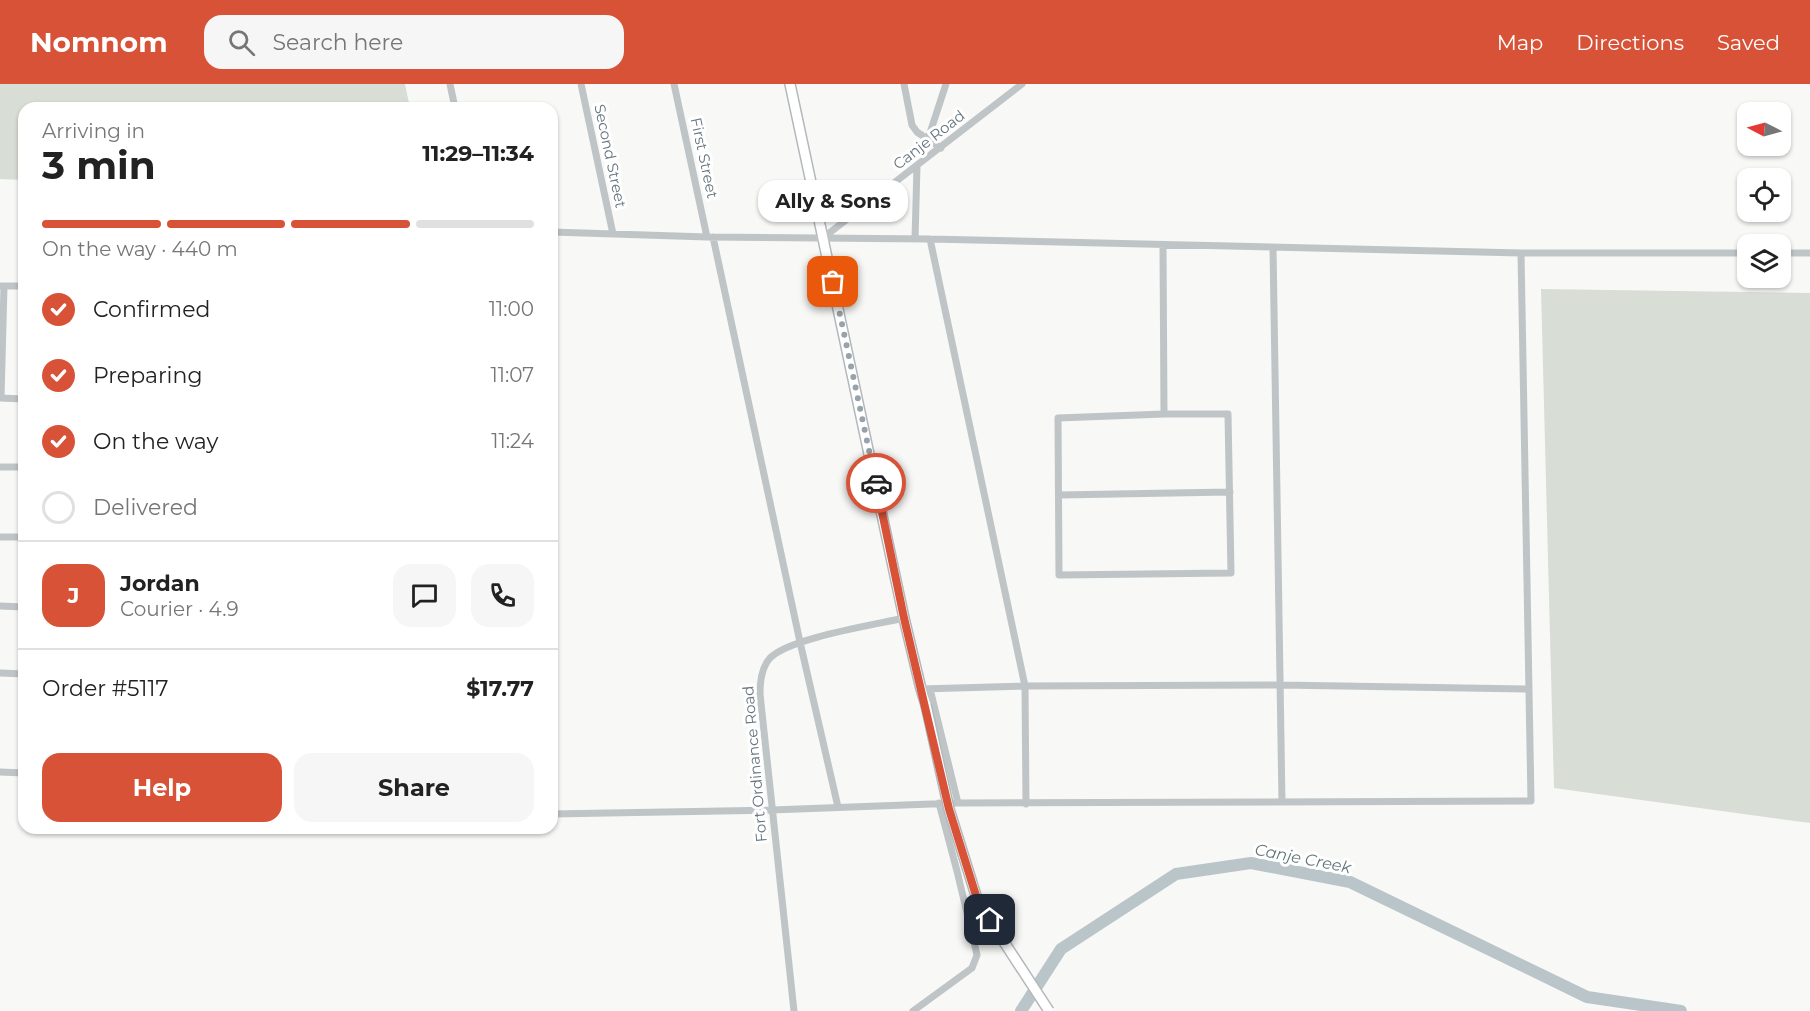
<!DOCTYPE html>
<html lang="en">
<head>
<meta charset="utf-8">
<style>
	body { margin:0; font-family:Montserrat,sans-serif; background:#f6f6f6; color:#222; height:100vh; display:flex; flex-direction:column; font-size:22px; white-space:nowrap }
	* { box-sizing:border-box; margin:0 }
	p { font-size:20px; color:#767676 }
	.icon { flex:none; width:33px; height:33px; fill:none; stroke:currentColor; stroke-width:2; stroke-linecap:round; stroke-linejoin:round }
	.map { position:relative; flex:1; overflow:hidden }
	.drawer { position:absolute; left:18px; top:18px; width:540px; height:732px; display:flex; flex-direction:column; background:#fff; border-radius:18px; box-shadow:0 2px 4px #0004 }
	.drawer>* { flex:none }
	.needle { width:39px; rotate:276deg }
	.controls { position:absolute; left:1737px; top:18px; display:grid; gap:12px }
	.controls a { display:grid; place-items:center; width:54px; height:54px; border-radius:12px; background:#fff; box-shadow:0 2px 4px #0004; font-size:30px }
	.pin { position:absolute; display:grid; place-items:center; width:51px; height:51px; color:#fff; margin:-26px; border-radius:12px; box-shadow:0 3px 9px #0006 }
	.courier { position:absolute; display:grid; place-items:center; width:60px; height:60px; margin:-30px; border:4px solid #d75237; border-radius:50%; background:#fff; color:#222; box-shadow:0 2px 8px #0007 }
	.bubble { position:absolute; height:42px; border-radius:18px; background:#fff; box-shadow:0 2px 4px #0004; font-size:20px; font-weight:700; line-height:42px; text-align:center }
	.overview em { font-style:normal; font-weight:700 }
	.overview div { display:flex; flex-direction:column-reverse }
	.overview { display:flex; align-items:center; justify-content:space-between; height:102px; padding:0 24px }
	h1 { font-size:39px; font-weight:700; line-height:45px }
	.bar { display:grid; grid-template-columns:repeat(4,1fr); gap:9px 6px; align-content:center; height:72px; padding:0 24px }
	.bar i { height:8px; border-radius:4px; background:#e0e0e0 }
	.bar .selected { background:#d75237 }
	.bar p { grid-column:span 4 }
	.line { display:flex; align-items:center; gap:15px; padding:0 24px; border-top:2px solid #e0e0e0 }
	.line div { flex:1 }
	.round { display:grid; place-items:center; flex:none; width:63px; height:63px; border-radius:18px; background:#f6f6f6 }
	ol { padding:0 24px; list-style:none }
	li { display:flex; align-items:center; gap:18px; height:66px }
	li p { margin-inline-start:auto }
	li .icon { padding:6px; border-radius:50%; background:#d75237; color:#fff; stroke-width:4 }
	li:last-child { color:#767676 }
	li i { width:33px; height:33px; border:3px solid #e0e0e0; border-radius:50% }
	.cta { display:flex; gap:12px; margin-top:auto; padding:12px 24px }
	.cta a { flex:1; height:69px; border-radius:18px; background:#d75237; color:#fff; font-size:24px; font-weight:700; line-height:69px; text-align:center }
	.cta a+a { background:#f6f6f6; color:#222 }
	header { display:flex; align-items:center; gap:36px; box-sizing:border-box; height:84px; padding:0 30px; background:#d75237; color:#fff }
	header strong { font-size:28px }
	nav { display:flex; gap:33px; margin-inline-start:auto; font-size:21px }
	.search { width:420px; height:54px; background:#f6f6f6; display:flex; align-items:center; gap:15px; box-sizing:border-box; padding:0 21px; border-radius:18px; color:#767676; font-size:22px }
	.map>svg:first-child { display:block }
</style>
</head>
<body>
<header>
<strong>Nomnom</strong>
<div class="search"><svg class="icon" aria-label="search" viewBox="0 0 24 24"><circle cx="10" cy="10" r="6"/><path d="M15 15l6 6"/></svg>Search here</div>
<nav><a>Map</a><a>Directions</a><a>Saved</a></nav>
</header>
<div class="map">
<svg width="1810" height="927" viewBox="0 0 1810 927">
	<rect width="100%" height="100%" fill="#f8f8f6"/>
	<path fill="#d8ddd5" d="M 0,0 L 405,0 L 410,24 L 24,24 L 24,96 L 0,95 Z
		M 1541,205 L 1810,209 L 1810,739 L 1554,704 Z"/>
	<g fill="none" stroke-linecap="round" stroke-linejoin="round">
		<path stroke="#b9c5c9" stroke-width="12" d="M 1021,927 L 1061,865 L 1176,790 L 1251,779 L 1350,798 L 1587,913 L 1681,927"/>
		<g stroke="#b3b8bc" stroke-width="12">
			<path id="major" d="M 790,0 L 904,534 L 921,605 L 926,621"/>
		</g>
		<path stroke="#bfc4c7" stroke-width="7" d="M 450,0 L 455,24
			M 581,0 L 613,150
			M 674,0 L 707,153
			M 904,0 L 912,41 L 917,48 L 941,64
			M 928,55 L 946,0
			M 552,148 L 707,153 L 930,155 L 1521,169 L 1748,169
			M 713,153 L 800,558 L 838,723
			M 824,153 L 1022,0
			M 915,155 L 917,82
			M 930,155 L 1025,602 L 1026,720
			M 1163,162 L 1164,330
			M 1273,164 L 1282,718
			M 1780,169 L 1810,169
			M 0,202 L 24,202
			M 0,314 L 24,315
			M 1,314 L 4,202
			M 1164,330 L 1228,330 L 1231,489 L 1059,491 L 1058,334 Z
			M 0,383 L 24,383
			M 1059,411 L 1230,408
			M 0,453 L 24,453
			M 0,522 L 24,523
			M 0,589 L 24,590
			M 921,605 L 1025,602 L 1280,601 L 1529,605
			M 930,605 L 958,719
			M 0,688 L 24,689
			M 552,730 L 772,726 L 958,719 L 1531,717 L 1521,169
			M 794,927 L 760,610 C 760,598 761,584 770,574 C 789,554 874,541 904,534
			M 913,927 L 972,884 L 977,871 L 957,787 L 939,719"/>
		<use href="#major" stroke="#fff" stroke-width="9"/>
		<g stroke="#b3b8bc" stroke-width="12" stroke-linecap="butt">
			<path id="major-bridge" d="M 926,621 L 949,725 L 978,818 L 1049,927"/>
		</g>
		<use href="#major-bridge" stroke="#fff" stroke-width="9"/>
	</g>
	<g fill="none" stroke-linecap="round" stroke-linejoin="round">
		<path stroke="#98a3a9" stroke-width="6" stroke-dasharray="0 10.8" d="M 833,198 L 876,399"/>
		<path stroke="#d75237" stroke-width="8" d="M 876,399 L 904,534 L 949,725 L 978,818 L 990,836"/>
	</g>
	<g text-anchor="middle" stroke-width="6" stroke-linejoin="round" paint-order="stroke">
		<g font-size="15" fill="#65757f" stroke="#fff">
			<text transform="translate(929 56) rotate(-38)" y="5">Canje Road</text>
			<text transform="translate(610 72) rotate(78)" y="5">Second Street</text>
			<text transform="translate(704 74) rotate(78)" y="5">First Street</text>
			<text transform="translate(755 680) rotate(-95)" y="5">Fort Ordinance Road</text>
		</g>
		<g font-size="16" font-style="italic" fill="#607479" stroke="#fff">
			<text transform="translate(1303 774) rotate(11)" y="6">Canje Creek</text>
		</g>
	</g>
</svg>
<div class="controls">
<a><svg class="needle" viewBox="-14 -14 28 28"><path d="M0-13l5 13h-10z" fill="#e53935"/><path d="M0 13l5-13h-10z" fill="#767676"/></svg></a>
<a><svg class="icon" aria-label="locate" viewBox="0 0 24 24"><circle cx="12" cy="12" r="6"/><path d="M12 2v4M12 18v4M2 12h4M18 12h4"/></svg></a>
<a><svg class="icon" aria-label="layers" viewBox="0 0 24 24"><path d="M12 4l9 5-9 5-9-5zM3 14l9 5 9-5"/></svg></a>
</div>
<div class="pin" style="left:833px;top:198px;background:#ea580c"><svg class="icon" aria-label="bag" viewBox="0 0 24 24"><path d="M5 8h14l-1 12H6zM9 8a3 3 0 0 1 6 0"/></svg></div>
<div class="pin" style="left:990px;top:836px;background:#1f2937"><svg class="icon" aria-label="home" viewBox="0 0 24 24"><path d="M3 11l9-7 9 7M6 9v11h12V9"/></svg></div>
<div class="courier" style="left:876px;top:399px"><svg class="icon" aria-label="car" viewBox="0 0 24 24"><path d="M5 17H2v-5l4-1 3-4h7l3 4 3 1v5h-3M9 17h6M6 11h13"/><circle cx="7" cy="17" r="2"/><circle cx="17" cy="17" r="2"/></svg></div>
<div class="bubble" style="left:758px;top:96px;width:150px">Ally &amp; Sons</div>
<section class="drawer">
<div class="overview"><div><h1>3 min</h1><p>Arriving in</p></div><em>11:29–11:34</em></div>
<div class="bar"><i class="selected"></i><i class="selected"></i><i class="selected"></i><i></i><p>On the way · 440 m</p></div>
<ol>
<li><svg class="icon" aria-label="check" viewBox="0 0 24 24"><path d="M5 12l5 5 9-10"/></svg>Confirmed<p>11:00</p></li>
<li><svg class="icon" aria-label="check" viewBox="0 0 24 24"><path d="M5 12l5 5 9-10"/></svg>Preparing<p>11:07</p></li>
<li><svg class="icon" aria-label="check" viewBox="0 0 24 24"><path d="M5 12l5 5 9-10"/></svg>On the way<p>11:24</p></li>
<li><i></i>Delivered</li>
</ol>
<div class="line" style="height:108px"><b class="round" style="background:#d75237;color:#fff">J</b><div><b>Jordan</b><p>Courier · 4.9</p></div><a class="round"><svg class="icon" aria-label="chat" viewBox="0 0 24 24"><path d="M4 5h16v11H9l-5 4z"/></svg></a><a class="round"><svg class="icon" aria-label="phone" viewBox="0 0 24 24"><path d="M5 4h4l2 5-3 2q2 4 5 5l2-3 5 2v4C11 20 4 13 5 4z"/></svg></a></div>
<div class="line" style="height:78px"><div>Order #5117</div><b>$17.77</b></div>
<div class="cta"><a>Help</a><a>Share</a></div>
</section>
</div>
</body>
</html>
